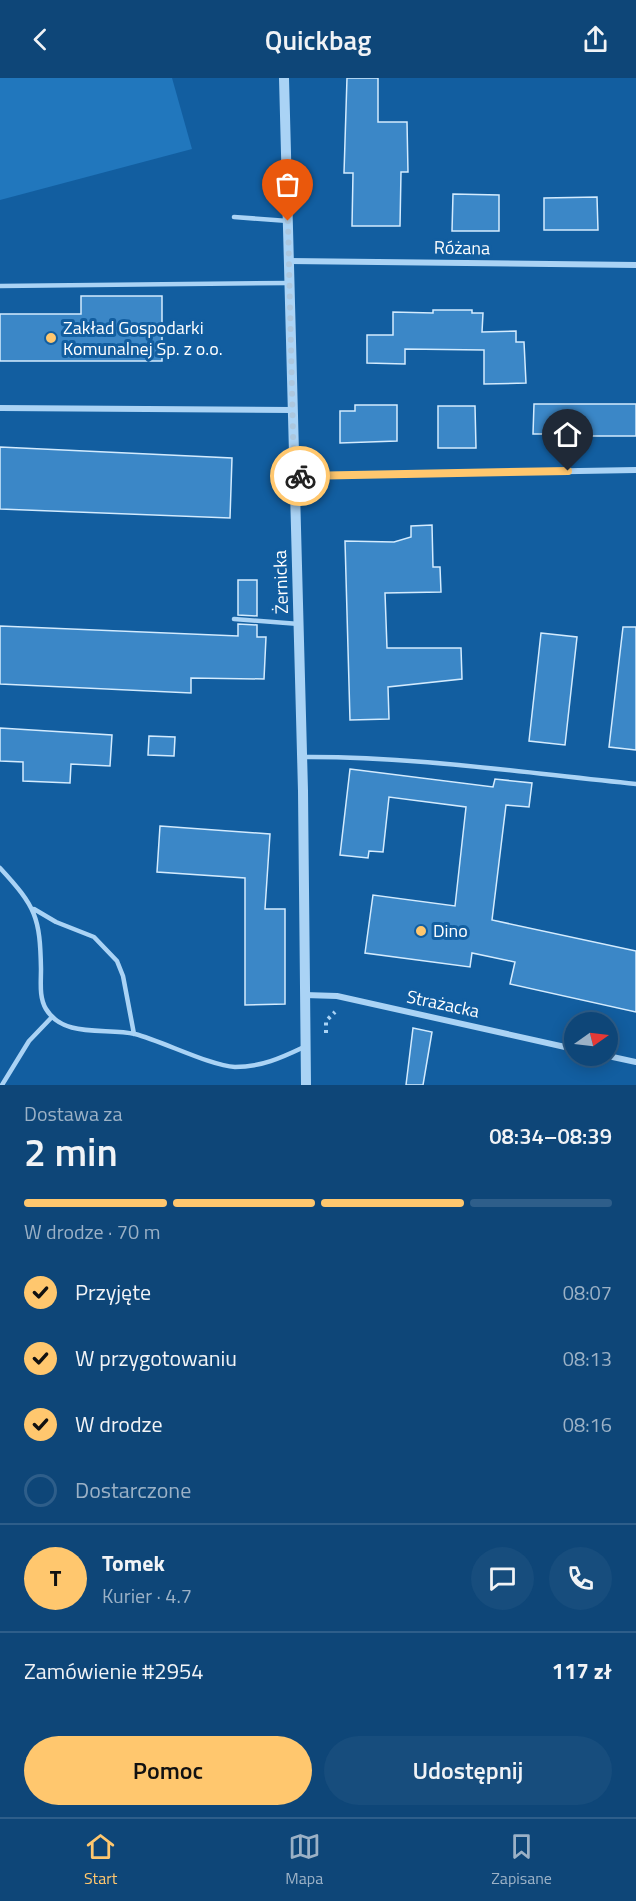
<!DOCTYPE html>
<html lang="pl">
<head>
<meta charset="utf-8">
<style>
	body { margin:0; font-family:"Titillium Web",sans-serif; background:#174d7d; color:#f1f3f6; height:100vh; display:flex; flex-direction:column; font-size:22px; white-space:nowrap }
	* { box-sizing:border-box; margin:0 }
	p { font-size:20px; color:#9bb1c6 }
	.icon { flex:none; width:33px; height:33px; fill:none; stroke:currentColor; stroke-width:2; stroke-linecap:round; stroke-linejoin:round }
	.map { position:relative; height:1007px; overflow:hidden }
	.sheet { display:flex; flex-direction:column; background:#0e4678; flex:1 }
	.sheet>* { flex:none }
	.needle { width:39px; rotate:76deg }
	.tools { position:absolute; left:564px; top:934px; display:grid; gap:12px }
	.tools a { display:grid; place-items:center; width:54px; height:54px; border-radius:50%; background:#0e4678; box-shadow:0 3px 15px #0003,0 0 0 2px #2e5e8a; font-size:30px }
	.pin { position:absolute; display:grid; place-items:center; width:51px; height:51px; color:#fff; margin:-62px -26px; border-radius:50% 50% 50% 0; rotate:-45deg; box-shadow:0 0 6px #0007 }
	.pin .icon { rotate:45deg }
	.courier { position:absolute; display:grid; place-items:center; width:60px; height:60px; margin:-30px; border:4px solid #ffc76e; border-radius:50%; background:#fff; color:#222; box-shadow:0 2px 8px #0007 }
	.headline em { font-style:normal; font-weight:600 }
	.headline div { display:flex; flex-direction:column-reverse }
	.headline { display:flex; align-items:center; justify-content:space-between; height:102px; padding:0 24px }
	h1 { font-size:39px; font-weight:600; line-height:45px }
	.bar { display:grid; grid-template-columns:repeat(4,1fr); gap:9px 6px; align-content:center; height:72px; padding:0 24px }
	.bar i { height:8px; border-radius:4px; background:#2e5e8a }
	.bar .selected { background:#ffc76e }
	.bar p { grid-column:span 4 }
	.line { display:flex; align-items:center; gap:15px; padding:0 24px; border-top:2px solid #2e5e8a }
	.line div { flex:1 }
	.round { display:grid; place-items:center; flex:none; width:63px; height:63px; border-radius:32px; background:#174d7d }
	ol { padding:0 24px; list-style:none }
	li { display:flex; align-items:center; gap:18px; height:66px }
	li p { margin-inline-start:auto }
	li .icon { padding:6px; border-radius:50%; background:#ffc76e; color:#111; stroke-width:4 }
	li:last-child { color:#9bb1c6 }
	li i { width:33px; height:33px; border:3px solid #2e5e8a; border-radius:50% }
	.primary-button { display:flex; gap:12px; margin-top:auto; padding:12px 24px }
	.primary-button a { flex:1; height:69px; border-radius:36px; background:#ffc76e; color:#111; font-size:24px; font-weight:600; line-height:69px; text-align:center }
	.primary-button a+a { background:#174d7d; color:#f1f3f6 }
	header { display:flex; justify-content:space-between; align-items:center; height:78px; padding:0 24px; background:#0e4678; font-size:27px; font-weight:600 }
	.tabs { display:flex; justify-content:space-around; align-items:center; height:84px; border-top:2px solid #2e5e8a; background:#0e4678; font-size:16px; color:#9bb1c6 }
	.tabs a { display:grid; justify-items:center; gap:3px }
	.tabs .selected { color:#ffc76e }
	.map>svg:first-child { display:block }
</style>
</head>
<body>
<header><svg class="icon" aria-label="back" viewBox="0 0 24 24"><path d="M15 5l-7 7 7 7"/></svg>Quickbag<svg class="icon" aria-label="share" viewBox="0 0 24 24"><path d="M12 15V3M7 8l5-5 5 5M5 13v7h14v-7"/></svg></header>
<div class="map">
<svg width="636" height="1007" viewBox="0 0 636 1007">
	<rect width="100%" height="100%" fill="#125ea0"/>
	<path fill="#2177bd" d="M 0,0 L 172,0 L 192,71 L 0,122 Z"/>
	<path fill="#3b87c7" stroke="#d3ebfe" stroke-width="1.5" d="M 347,0 L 378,0 L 378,44 L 407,44 L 408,94 L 401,94 L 400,148 L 352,148 L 353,95 L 344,95 Z
		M 453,116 L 499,117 L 499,153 L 452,153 Z
		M 597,119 L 598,152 L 544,152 L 544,120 Z
		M 81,218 L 162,218 L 162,283 L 0,283 L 0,236 L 81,236 Z
		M 433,232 L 472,232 L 472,235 L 483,235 L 482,254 L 516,253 L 516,264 L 524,264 L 526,305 L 484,306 L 484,272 L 405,271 L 405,286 L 367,285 L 367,257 L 393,257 L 393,234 L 433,235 Z
		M 534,326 L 636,326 L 636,358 L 588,358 L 588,363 L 553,363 L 553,356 L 533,356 Z
		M 355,327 L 397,327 L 397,363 L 340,365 L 340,333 L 355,333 Z
		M 438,328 L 475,328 L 476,370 L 438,370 Z
		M 0,369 L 232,380 L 230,440 L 0,431 Z
		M 432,447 L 433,489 L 440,489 L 441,514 L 385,515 L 387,570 L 461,570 L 462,601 L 388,609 L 389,641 L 350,642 L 345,463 L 394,464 L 411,459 L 411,448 Z
		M 238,502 L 257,502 L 257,538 L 238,537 Z
		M 238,546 L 257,547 L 257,559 L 266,559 L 264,601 L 191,600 L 191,615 L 0,606 L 0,548 L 238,558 Z
		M 623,549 L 636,549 L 636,672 L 609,669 Z
		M 541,555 L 577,559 L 565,667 L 529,663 Z
		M 0,650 L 112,657 L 110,688 L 71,686 L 70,705 L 23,703 L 23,684 L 0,683 Z
		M 149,658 L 175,659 L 174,678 L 148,677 Z
		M 350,691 L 493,709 L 495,701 L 532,705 L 529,729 L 506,727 L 492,842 L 636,873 L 636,934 L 510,906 L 515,884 L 472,875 L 470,889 L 365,875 L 373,817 L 455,828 L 466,729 L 389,719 L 383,774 L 369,773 L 368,780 L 340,777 Z
		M 160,748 L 270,756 L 265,831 L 285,831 L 285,926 L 245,927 L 245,800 L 157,794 Z
		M 413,950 L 432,954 L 423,1007 L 406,1007 Z"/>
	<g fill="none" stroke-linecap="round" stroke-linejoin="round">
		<path stroke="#aad3f5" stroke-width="4" stroke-dasharray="3 4.5" stroke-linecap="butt" d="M 326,955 L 326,943 L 335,934"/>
		<path stroke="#aad3f5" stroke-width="4.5" d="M 234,139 L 288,143
			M 0,208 L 289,205
			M 234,541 L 299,546
			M 302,679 C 413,678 525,695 636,706
			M 0,790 C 36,829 40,839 41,891 C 41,905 39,919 46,931 C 64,961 107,949 135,956 C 162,963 211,988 235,989 C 261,989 281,980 304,969
			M 34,831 L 56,844 L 94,859 L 117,883 L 123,898 L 134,956
			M 2,1007 L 29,963 L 52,939"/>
		<path stroke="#aad3f5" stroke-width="6" d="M 289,183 L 636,187
			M 0,330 L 292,332
			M 294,398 L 636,392
			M 305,917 L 337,918 L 574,971
			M 608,978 L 636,984"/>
		<path stroke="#aad3f5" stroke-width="10" d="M 284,0 L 303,713 L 306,1007"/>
	</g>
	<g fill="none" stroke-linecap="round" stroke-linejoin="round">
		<path stroke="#acc7de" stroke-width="6" stroke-dasharray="0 10.8" d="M 288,143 L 294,398 L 300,398"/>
		<path stroke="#ffc76e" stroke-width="8" d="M 300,398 L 568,393"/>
	</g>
	<g fill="#ffc76e" stroke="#125ea0" stroke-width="2">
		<circle cx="51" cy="260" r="6"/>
		<circle cx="421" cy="853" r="6"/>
	</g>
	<g text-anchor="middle" stroke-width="6" stroke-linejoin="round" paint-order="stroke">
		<g font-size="18" fill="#fff" stroke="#125ea0">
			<text transform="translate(462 170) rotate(1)" y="6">Różana</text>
			<text transform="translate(281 504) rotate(-92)" y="6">Żernicka</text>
			<text transform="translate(443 926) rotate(12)" y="6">Strażacka</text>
		</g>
		<g font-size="18" fill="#fff" stroke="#125ea0" text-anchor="start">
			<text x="63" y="256">Zakład Gospodarki<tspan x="63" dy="21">Komunalnej Sp. z o.o.</tspan></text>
			<text x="433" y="859">Dino</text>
		</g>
	</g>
</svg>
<div class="tools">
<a><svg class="needle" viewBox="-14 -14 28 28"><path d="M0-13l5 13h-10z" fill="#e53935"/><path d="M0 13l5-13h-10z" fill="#9bb1c6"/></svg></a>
</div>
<div class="pin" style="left:288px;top:143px;background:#ea580c"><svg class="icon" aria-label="bag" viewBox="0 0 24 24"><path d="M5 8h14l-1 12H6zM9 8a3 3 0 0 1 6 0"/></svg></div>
<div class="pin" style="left:568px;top:393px;background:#1f2937"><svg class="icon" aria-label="home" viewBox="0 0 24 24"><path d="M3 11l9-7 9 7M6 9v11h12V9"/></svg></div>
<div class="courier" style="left:300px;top:398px"><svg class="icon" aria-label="bike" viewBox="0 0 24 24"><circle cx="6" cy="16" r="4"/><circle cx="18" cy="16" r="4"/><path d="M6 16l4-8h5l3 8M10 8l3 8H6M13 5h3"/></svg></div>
</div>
<section class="sheet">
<div class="headline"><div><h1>2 min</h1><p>Dostawa za</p></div><em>08:34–08:39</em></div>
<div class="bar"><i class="selected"></i><i class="selected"></i><i class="selected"></i><i></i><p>W drodze · 70 m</p></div>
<ol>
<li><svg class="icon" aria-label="check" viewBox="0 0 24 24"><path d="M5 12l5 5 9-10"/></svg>Przyjęte<p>08:07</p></li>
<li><svg class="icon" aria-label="check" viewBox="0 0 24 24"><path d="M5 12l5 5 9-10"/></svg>W przygotowaniu<p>08:13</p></li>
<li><svg class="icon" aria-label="check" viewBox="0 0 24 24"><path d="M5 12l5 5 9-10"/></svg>W drodze<p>08:16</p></li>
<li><i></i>Dostarczone</li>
</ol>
<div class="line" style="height:108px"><b class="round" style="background:#ffc76e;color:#111">T</b><div><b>Tomek</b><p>Kurier · 4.7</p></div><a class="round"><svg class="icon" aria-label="chat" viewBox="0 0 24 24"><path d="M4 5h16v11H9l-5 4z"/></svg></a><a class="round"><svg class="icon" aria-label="phone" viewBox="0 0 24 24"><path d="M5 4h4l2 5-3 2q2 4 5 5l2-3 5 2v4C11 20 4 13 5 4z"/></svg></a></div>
<div class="line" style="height:78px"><div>Zamówienie #2954</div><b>117 zł</b></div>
<div class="primary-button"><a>Pomoc</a><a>Udostępnij</a></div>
</section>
<nav class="tabs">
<a class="selected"><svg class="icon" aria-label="home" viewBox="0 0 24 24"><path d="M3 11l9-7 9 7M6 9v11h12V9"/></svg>Start</a>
<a><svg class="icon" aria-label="map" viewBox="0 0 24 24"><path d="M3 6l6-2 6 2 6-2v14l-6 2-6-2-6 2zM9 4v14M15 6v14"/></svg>Mapa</a>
<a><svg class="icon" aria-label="saved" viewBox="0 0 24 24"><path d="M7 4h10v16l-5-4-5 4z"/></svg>Zapisane</a>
</nav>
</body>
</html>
